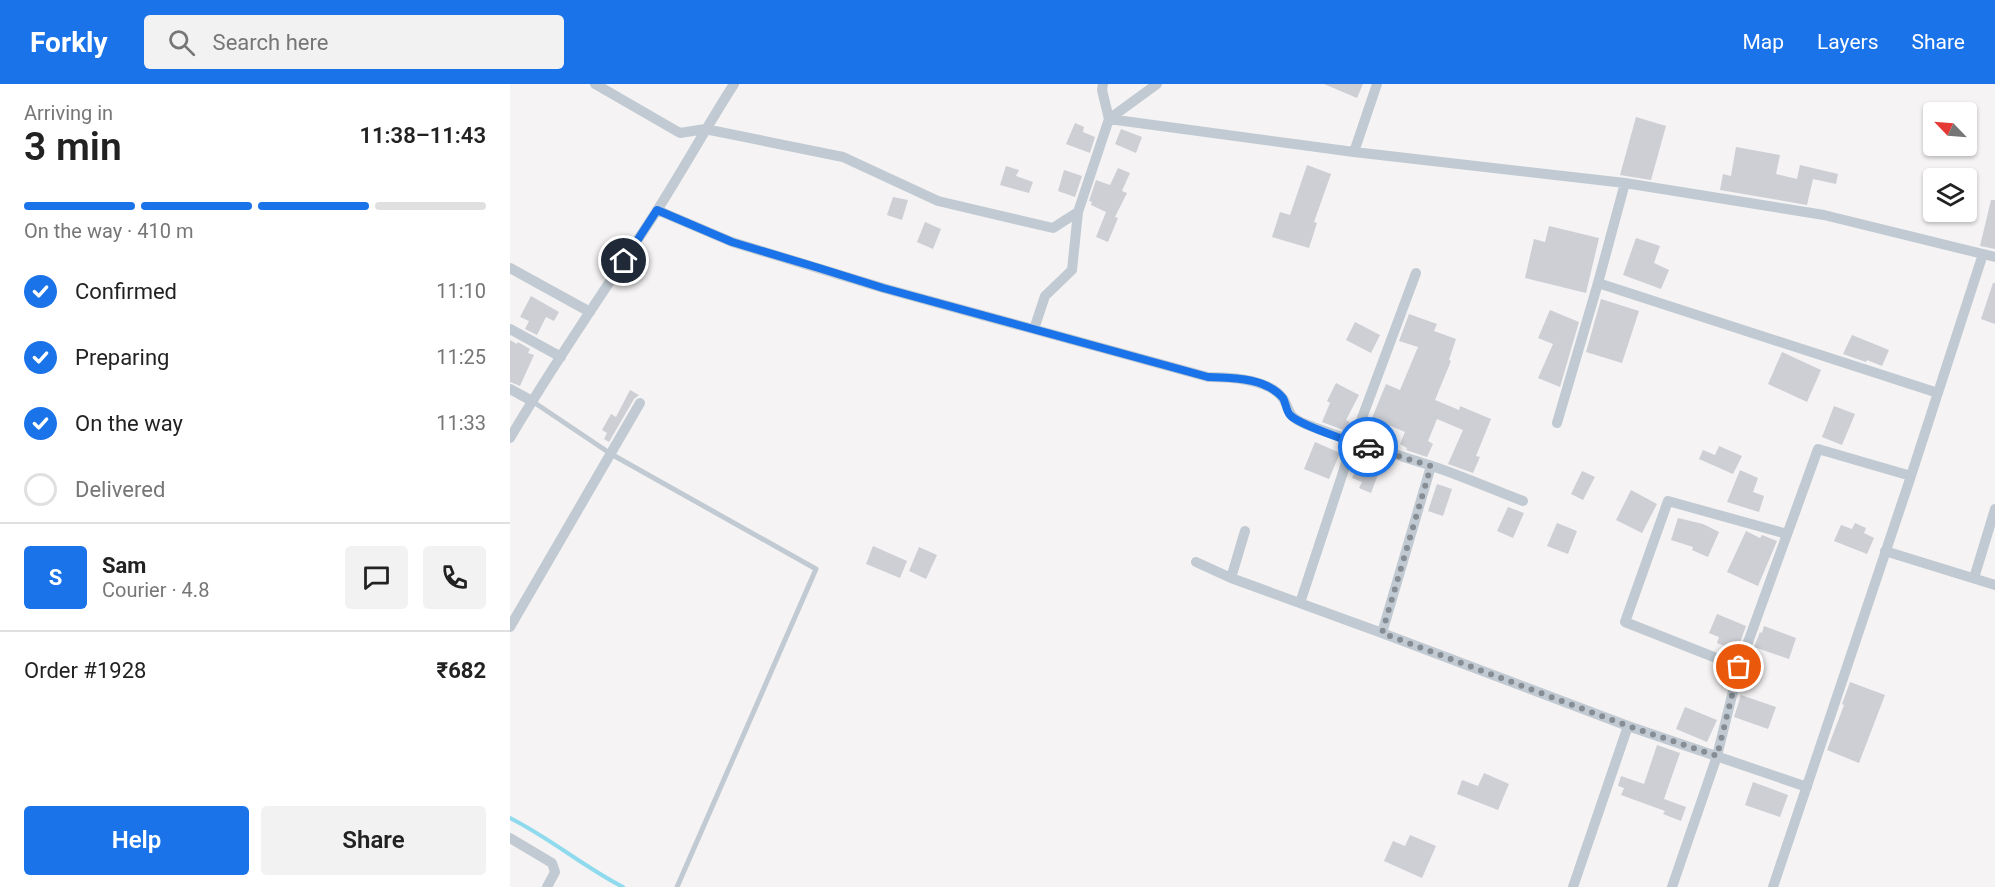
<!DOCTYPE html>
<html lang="en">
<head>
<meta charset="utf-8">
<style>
	body { margin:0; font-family:Roboto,sans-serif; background:#f2f2f2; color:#222; height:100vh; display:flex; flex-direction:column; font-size:22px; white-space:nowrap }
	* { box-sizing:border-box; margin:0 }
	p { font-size:20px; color:#767676 }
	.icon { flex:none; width:33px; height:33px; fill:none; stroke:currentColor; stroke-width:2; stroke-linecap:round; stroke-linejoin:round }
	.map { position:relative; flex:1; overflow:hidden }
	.details { display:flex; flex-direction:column; background:#fff; width:510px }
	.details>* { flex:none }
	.needle { width:39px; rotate:295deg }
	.fabs { position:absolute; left:1413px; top:18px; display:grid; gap:12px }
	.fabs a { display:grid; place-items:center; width:54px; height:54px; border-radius:6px; background:#fff; box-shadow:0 2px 4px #0004; font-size:30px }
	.pin { position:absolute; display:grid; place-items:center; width:51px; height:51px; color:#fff; margin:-26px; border:3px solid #fff; border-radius:50%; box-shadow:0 2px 6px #0007 }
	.courier { position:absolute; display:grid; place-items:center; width:60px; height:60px; margin:-30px; border:4px solid #1a73e8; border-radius:50%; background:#fff; color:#222; box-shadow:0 2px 8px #0007 }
	.headline em { font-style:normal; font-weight:600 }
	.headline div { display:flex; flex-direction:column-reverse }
	.headline { display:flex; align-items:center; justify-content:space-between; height:102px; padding:0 24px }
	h1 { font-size:39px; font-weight:600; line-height:45px }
	.bar { display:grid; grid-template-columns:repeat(4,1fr); gap:9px 6px; align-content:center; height:72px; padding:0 24px }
	.bar i { height:8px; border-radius:4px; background:#e0e0e0 }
	.bar .active { background:#1a73e8 }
	.bar p { grid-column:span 4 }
	.line { display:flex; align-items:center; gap:15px; padding:0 24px; border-top:2px solid #e0e0e0 }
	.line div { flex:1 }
	.round { display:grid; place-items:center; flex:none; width:63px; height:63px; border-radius:6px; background:#f2f2f2 }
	ol { padding:0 24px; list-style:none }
	li { display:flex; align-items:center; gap:18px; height:66px }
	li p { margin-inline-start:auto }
	li .icon { padding:6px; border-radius:50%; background:#1a73e8; color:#fff; stroke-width:4 }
	li:last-child { color:#767676 }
	li i { width:33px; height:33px; border:3px solid #e0e0e0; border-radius:50% }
	.action { display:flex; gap:12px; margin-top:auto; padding:12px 24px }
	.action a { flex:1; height:69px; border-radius:6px; background:#1a73e8; color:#fff; font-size:24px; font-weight:600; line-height:69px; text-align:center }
	.action a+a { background:#f2f2f2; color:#222 }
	header { display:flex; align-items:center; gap:36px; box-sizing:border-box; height:84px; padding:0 30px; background:#1a73e8; color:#fff }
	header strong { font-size:28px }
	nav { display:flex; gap:33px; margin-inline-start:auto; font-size:21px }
	.search { width:420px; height:54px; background:#f2f2f2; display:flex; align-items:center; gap:15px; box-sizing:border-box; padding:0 21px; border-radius:6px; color:#767676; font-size:22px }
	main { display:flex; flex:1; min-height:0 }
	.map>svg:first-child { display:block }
</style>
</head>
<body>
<header>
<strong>Forkly</strong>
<div class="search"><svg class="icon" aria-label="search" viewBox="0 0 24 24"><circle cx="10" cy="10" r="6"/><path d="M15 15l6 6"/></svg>Search here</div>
<nav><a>Map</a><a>Layers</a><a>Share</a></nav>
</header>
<main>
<section class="details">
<div class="headline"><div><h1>3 min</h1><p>Arriving in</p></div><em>11:38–11:43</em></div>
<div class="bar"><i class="active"></i><i class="active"></i><i class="active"></i><i></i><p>On the way · 410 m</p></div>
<ol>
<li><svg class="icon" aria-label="check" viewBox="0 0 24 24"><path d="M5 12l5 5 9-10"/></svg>Confirmed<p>11:10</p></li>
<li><svg class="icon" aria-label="check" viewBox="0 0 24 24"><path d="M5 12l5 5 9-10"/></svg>Preparing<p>11:25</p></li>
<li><svg class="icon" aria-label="check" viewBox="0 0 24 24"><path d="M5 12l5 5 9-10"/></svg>On the way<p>11:33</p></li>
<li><i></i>Delivered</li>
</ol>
<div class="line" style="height:108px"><b class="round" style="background:#1a73e8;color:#fff">S</b><div><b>Sam</b><p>Courier · 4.8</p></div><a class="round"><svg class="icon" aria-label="chat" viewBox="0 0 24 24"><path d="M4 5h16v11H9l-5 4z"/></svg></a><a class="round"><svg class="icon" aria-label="phone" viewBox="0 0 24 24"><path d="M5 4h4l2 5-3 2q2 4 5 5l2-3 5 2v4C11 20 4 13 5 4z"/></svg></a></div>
<div class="line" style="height:78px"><div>Order #1928</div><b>₹682</b></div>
<div class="action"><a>Help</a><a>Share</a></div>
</section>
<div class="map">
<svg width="1485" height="803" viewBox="0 0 1485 803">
	<rect width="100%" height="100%" fill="#f5f3f3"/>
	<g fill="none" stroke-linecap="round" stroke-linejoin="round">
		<path stroke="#90daee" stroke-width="4" d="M 0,734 C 40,754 74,783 113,803"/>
	</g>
	<path fill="#cdcfd5" d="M 814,0 L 853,0 L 847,14 Z
		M 1126,33 L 1156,42 L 1141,96 L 1110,91 Z
		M 565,39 L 574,43 L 573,48 L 585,53 L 580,69 L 556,60 Z
		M 611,45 L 632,53 L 626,69 L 605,60 Z
		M 1226,63 L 1270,71 L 1266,90 L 1287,95 L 1290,81 L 1328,90 L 1326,100 L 1303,95 L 1297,121 L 1210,106 L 1213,90 L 1221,92 Z
		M 797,81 L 821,90 L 804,138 L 807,139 L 799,164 L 762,153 L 770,128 L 780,131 Z
		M 496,82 L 509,86 L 506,92 L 523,98 L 519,109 L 490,101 Z
		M 608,84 L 620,89 L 612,107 L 617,109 L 605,133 L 608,134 L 598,158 L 586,153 L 596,128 L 581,121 L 582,118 L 579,117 L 586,96 L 600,101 Z
		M 554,86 L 572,92 L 565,113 L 548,107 Z
		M 383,113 L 398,116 L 392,136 L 377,131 Z
		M 1481,116 L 1485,116 L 1485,165 L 1470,162 Z
		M 415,138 L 431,145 L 423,165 L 407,158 Z
		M 1039,142 L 1089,154 L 1076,209 L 1015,194 L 1024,155 L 1035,158 Z
		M 1126,154 L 1150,162 L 1144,179 L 1159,186 L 1151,205 L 1113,191 Z
		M 1483,199 L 1485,199 L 1485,240 L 1471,235 Z
		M 21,212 L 49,228 L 44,237 L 36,233 L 27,251 L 15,245 L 19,237 L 10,233 Z
		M 1091,215 L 1129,227 L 1112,279 L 1076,268 Z
		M 1040,226 L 1069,238 L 1050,303 L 1028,294 L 1043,260 L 1028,254 Z
		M 899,230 L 927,240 L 924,247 L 946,255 L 939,276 L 941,277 L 925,316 L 949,326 L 950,322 L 981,335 L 966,372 L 970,373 L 963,389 L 938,380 L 953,346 L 927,335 L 918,357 L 923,360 L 917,373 L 896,366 L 897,364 L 890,360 L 895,348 L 862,334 L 876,300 L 890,306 L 908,263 L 889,257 Z
		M 845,238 L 870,251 L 861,269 L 836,256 Z
		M 1342,251 L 1379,266 L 1372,282 L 1357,276 L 1356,278 L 1333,270 Z
		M 0,256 L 7,260 L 8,258 L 20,265 L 18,269 L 24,271 L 10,302 L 0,298 Z
		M 1272,268 L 1311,286 L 1297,318 L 1258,300 Z
		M 826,299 L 849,311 L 836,336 L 840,338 L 836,347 L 812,338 L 820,319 L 817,317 Z
		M 120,306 L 129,311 L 124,315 L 99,358 L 94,355 L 97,349 L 92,346 L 101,330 L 106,333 Z
		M 1324,322 L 1345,330 L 1332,361 L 1312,353 Z
		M 805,358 L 830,369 L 819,395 L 794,385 Z
		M 1209,362 L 1232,372 L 1223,390 L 1189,375 L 1193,366 L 1205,371 Z
		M 848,380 L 869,388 L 861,409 L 849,404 L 852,398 L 842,394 Z
		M 1230,386 L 1248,394 L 1243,408 L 1254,412 L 1249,428 L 1217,418 Z
		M 1072,387 L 1085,393 L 1073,416 L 1061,410 Z
		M 927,400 L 942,405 L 933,432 L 918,427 Z
		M 1121,406 L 1147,420 L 1132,449 L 1106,436 Z
		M 998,423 L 1014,429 L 1003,454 L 987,447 Z
		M 1168,434 L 1193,440 L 1209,448 L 1198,473 L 1182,466 L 1183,463 L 1161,456 Z
		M 1047,439 L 1067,447 L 1058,470 L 1037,462 Z
		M 1345,439 L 1356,444 L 1354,449 L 1364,454 L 1357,470 L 1324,457 L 1331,441 L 1342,445 Z
		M 1236,447 L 1250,454 L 1252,451 L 1267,457 L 1248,502 L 1217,488 Z
		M 363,462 L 397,477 L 390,494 L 356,480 Z
		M 409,463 L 427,471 L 416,495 L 399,487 Z
		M 1207,530 L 1236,542 L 1227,567 L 1207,559 L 1209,553 L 1199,549 Z
		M 1254,542 L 1286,554 L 1279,575 L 1244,563 L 1250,548 L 1252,549 Z
		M 1340,598 L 1375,611 L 1349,679 L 1317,666 L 1334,621 L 1332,620 Z
		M 1231,611 L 1266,623 L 1258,645 L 1224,633 Z
		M 1175,623 L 1207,636 L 1197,658 L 1166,645 Z
		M 1147,661 L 1170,669 L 1154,715 L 1176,723 L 1171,737 L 1153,730 L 1155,727 L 1111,711 L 1114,704 L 1108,702 L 1111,692 L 1134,700 Z
		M 974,689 L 999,700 L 988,726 L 947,710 L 952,696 L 968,702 Z
		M 1243,698 L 1278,711 L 1270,733 L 1235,721 Z
		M 900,751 L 926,762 L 912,794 L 874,777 L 883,757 L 895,762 Z"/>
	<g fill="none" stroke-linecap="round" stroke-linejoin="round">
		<path stroke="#c1cad2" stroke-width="5" d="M 22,317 L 101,370 L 306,485 L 167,803"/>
		<path stroke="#c1cad2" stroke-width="10" d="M 85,0 L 170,49 L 195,45 L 333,73 L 428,117 L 543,144 L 568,128
			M 593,0 L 592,6 L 599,35 L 844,68 L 1115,99
			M 844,68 L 867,0
			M 147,126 L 222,158 L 373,204 L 698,293 C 719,293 761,295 774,316 C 781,329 778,332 793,339 C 835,356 877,367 919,381 C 950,391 981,405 1013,417
			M 0,184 L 80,228
			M 1088,199 L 1428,309
			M 0,245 L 51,273
			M 524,245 L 535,212 L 562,186 L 568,128 L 599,35 L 647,0
			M 0,305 L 22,317
			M 1047,339 L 1088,199 L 1115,99 L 1314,131 L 1473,170
			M 0,354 C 45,277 97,203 146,128 C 173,86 197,42 224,0
			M 1375,467 L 1485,501
			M 686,478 L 721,494 L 872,549 L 1118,642 L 1297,703
			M 721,494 L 735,447
			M 1464,494 L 1485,425
			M 790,519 L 843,358 L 906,189
			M 0,543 L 130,319
			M 872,549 L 921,382
			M 1229,583 L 1115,538 L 1158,417 L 1277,450
			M 0,754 L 42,779 L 45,788 L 37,803
			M 1063,803 L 1118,642
			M 1162,803 L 1207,672 L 1229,583 L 1308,365 L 1401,392
			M 1263,803 L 1399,398 L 1473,170 L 1485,173"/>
	</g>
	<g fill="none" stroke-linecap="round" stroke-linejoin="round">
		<path stroke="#868d94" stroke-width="6" stroke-dasharray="0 10.8" d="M 858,363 L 921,382 L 872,549 L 1118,642 L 1207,672 L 1229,583"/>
		<path stroke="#1a73e8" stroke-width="8" d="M 114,177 L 147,126 L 222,158 L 309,184 L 373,204 L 698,293 C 722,294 755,293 773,314 C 776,319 776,327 780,331 C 789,341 844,359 858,363"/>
	</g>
</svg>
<div class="fabs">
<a><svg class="needle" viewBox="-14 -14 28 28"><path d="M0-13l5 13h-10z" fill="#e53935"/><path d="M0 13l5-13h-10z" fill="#767676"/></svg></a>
<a><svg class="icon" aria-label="layers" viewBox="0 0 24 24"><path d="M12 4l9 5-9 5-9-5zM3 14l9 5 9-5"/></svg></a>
</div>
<div class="pin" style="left:1229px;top:583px;background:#ea580c"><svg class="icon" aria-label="bag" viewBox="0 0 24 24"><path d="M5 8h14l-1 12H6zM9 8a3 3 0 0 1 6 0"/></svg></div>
<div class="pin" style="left:114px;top:177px;background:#1f2937"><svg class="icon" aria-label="home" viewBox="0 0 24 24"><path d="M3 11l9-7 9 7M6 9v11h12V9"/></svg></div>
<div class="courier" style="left:858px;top:363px"><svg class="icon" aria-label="car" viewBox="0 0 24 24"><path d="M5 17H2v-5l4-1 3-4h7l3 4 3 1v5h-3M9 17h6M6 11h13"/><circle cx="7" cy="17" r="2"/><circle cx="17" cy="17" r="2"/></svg></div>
</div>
</main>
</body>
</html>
